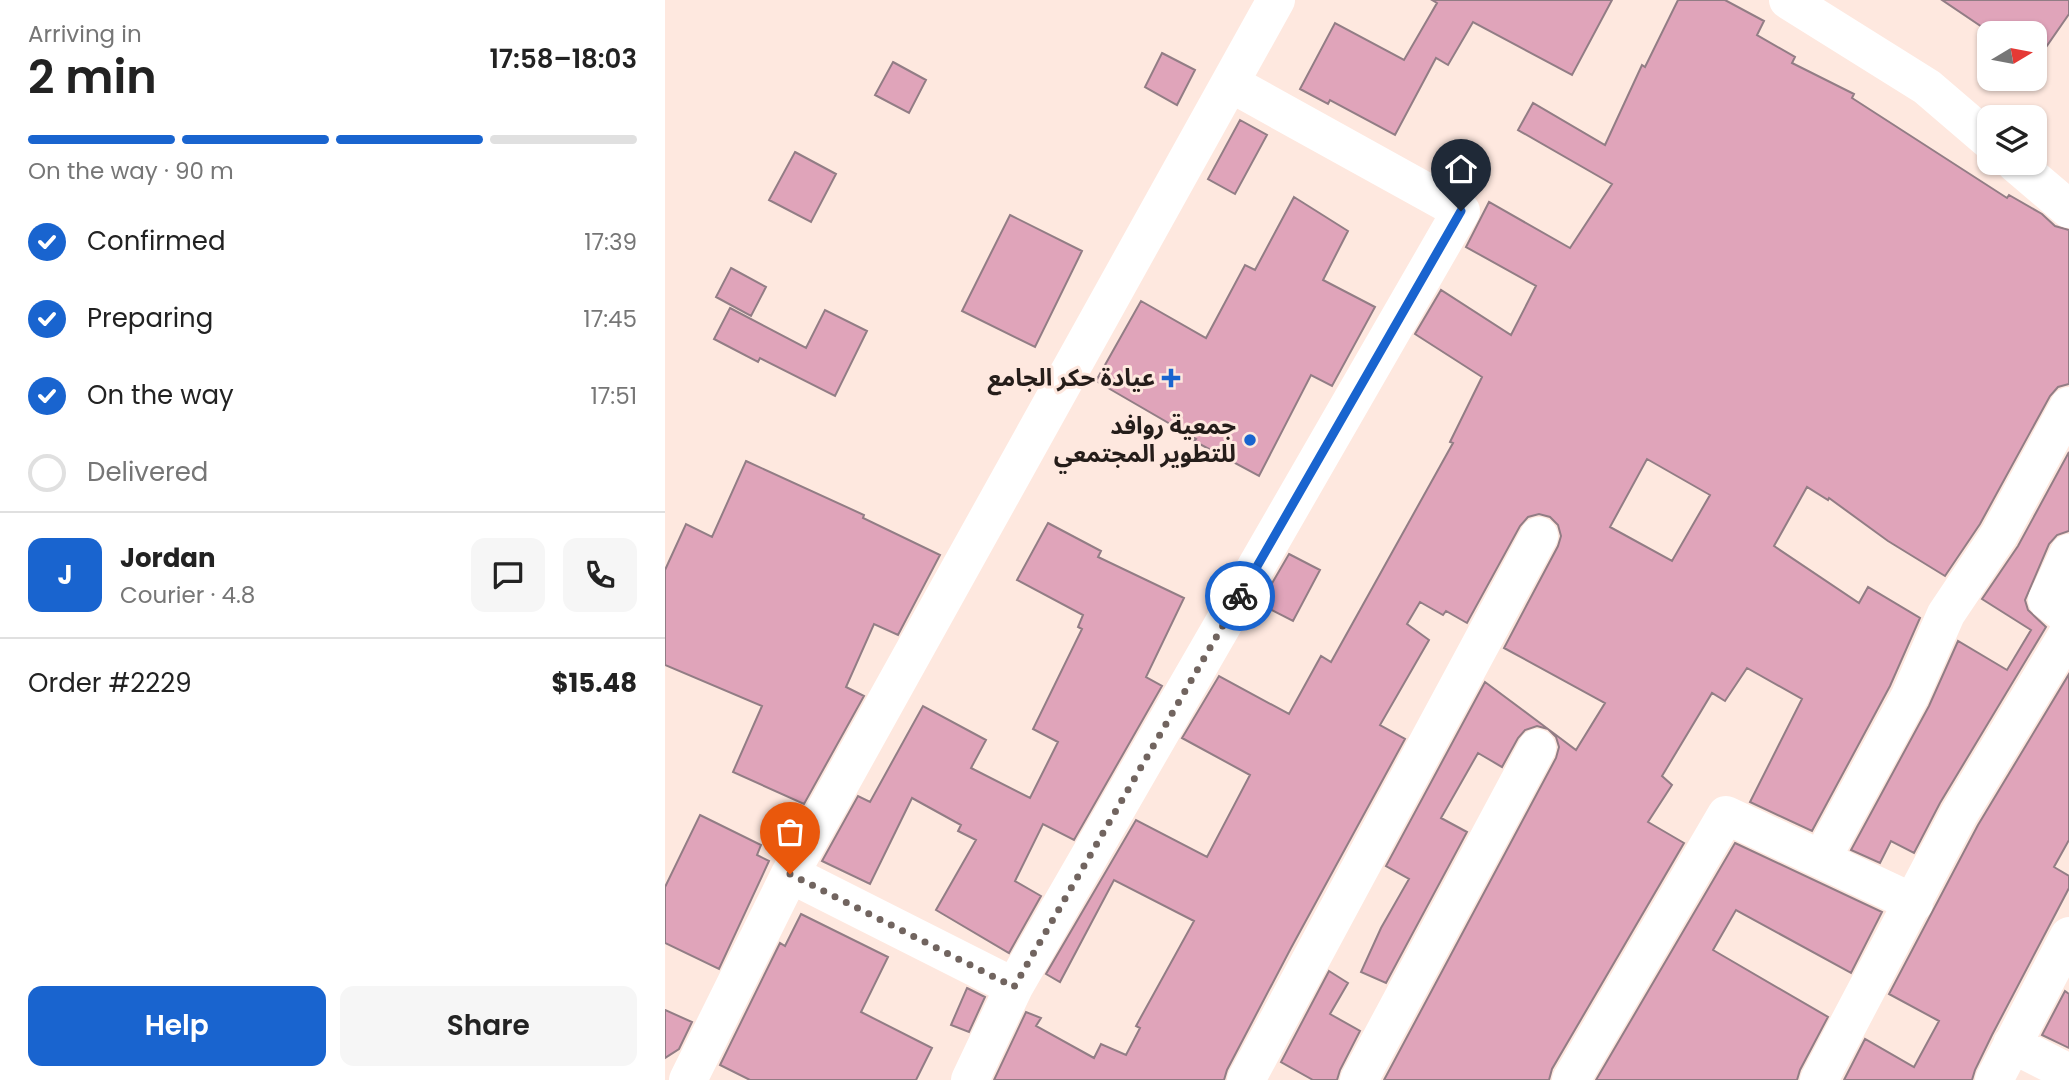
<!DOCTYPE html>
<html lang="en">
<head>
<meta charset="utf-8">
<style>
	body { margin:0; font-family:Poppins,"Noto Sans Arabic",sans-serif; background:#f6f6f6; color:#222; height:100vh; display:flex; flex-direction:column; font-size:26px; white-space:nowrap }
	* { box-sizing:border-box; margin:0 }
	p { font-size:23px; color:#767676 }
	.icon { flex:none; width:38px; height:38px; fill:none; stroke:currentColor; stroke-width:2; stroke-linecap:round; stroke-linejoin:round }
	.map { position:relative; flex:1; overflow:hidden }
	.panel { display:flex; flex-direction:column; background:#fff; width:665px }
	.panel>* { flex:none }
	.needle { width:46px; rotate:80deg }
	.fabs { position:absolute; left:1312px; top:21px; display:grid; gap:14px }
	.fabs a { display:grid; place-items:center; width:70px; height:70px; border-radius:14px; background:#fff; box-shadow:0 2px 5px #0004; font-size:35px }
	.pin { position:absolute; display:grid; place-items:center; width:60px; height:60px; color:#fff; margin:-72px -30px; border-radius:50% 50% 50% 0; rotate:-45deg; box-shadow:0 0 7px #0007 }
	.pin .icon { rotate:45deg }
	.courier { position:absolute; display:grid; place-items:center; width:70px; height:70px; margin:-35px; border:5px solid #1964cf; border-radius:50%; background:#fff; color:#222; box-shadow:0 2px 9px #0007 }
	.summary em { font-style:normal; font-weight:600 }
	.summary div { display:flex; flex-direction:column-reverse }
	.summary { display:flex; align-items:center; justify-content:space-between; height:119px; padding:0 28px }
	h1 { font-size:46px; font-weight:600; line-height:52px }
	.bar { display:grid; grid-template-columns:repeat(4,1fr); gap:10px 7px; align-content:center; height:84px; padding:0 28px }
	.bar i { height:9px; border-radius:5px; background:#e0e0e0 }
	.bar .selected { background:#1964cf }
	.bar p { grid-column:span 4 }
	.line { display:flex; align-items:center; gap:18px; padding:0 28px; border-top:2px solid #e0e0e0 }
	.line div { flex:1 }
	.round { display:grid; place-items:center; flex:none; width:74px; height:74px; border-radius:14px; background:#f6f6f6 }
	ol { padding:0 28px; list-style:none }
	li { display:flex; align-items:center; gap:21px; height:77px }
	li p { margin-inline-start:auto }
	li .icon { padding:7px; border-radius:50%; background:#1964cf; color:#fff; stroke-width:4 }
	li:last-child { color:#767676 }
	li i { width:38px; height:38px; border:4px solid #e0e0e0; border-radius:50% }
	.action { display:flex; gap:14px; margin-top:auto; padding:14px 28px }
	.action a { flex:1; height:80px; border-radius:14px; background:#1964cf; color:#fff; font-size:28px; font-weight:600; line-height:80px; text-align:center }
	.action a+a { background:#f6f6f6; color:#222 }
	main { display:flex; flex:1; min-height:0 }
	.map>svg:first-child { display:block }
</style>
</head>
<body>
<main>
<section class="panel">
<div class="summary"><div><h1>2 min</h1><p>Arriving in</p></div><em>17:58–18:03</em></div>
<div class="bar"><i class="selected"></i><i class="selected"></i><i class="selected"></i><i></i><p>On the way · 90 m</p></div>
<ol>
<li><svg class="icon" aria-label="check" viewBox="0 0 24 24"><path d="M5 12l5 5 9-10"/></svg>Confirmed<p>17:39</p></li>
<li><svg class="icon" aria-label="check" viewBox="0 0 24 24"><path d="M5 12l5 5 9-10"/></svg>Preparing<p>17:45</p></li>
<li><svg class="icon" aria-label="check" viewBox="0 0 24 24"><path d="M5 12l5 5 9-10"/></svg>On the way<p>17:51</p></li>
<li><i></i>Delivered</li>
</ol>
<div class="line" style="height:126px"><b class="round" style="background:#1964cf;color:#fff">J</b><div><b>Jordan</b><p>Courier · 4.8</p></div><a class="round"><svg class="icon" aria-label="chat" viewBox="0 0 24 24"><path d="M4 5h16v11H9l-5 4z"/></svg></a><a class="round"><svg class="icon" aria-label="phone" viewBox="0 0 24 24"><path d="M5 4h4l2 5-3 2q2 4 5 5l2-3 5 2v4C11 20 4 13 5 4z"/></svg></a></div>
<div class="line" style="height:91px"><div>Order #2229</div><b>$15.48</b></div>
<div class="action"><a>Help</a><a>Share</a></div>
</section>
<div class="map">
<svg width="1404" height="1080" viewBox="0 0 1404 1080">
	<rect width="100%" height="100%" fill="#fee8df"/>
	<path fill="#e0a4ba" stroke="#927d85" stroke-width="2" fill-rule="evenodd" d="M 767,0 L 947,0 L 907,75 L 808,22 L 783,65 L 771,58 L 730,135 L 665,100 L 663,104 L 635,89 L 670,23 L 739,60 L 772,3 Z
		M 1013,0 L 1060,0 L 1099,21 L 1092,35 L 1130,57 L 1127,63 L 1189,94 L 1187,98 L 1342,198 L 1344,195 L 1377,214 L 1390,226 L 1404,230 L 1404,384 L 1393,387 L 1385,396 L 1315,524 L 1280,576 L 1223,541 L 1164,498 L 1163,500 L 1142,487 L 1109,546 L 1194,603 L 1203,587 L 1255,618 L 1225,686 L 1147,831 L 1085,802 L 1137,699 L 1082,668 L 1060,701 L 1047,693 L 997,776 L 1007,785 L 983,822 L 1019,843 L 887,1069 L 884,1080 L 719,1080 L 891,758 L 894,747 L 891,737 L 883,729 L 911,750 L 940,703 L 839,648 L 893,546 L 896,536 L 893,525 L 885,517 L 874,514 L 863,517 L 855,526 L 802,623 L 781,611 L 778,615 L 755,602 L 742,624 L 764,640 L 715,725 L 740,739 L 626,948 L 562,1070 L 559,1080 L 329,1080 L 361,1012 L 376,1018 L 371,1026 L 429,1058 L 436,1044 L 461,1055 L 475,1028 L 471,1026 L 529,921 L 449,880 L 395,982 L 381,974 L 471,820 L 542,857 L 585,775 L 517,738 L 554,676 L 624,714 L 656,656 L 666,662 L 788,443 L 785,442 L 817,377 L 750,334 L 776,290 L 846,335 L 871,286 L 801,247 L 824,202 L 905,248 L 947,184 L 853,130 L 868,103 L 940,145 L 977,65 L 980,67 ZM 982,459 L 1045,495 L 1007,561 L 945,527 Z
		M 1277,0 L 1404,0 L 1404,14 L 1370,63 L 1370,33 L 1326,33 Z
		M 497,53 L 530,70 L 512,105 L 480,87 Z
		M 228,62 L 261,80 L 244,113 L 210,95 Z
		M 575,120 L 602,135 L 570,194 L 543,179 Z
		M 130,152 L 171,174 L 146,222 L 104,200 Z
		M 629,197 L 683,231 L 658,280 L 710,307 L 667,386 L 646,375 L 594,476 L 529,441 L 531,439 L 431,381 L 476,301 L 541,338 L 580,265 L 590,270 Z
		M 345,215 L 417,251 L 370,347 L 297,311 Z
		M 66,268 L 101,287 L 86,316 L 51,297 Z
		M 65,308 L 141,348 L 160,310 L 202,331 L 170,396 L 95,358 L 93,362 L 49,339 Z
		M 1404,452 L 1404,531 L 1392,535 L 1384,544 L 1360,600 L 1363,610 L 1381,627 L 1275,803 L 1249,853 L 1226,841 L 1215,863 L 1186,850 L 1264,706 L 1293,641 L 1342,670 L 1366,630 L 1317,599 L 1353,546 Z
		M 81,461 L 199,515 L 198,518 L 275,555 L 233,635 L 209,624 L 181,687 L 199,696 L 139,804 L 68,772 L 97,706 L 0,665 L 0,570 L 21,524 L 47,537 Z
		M 383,523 L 436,551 L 433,557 L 519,598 L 481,677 L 497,686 L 409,840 L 378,824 L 350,881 L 376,896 L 344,953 L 271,910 L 311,840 L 293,831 L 296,825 L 247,798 L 205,884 L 157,861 L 193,796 L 205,802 L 258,706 L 321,740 L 306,768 L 365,798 L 393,742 L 368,729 L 417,629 L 413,627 L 418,615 L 352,580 Z
		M 624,554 L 655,570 L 628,621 L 595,604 Z
		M 1404,674 L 1404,840 L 1389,867 L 1404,876 L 1404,888 L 1327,1035 L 1310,1070 L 1307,1080 L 1179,1080 L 1200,1039 L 1249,1067 L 1274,1021 L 1224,994 L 1313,825 Z
		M 820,682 L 883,729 L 872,726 L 860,730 L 853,738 L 837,767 L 813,753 L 776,818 L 802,832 L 721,983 L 696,972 L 716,928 L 744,879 L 721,866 Z
		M 35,815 L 96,845 L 92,855 L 104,861 L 54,969 L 0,943 L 0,887 Z
		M 1070,843 L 1217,912 L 1186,973 L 1071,910 L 1048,950 L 1163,1017 L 1135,1070 L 1132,1080 L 931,1080 Z
		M 136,914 L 223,957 L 196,1012 L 267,1048 L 251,1080 L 85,1080 L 55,1065 L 115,943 L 120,946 Z
		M 664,971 L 683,983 L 665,1014 L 695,1031 L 675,1070 L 672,1080 L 648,1080 L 616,1062 Z
		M 302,988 L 320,997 L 304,1032 L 286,1025 Z
		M 1400,991 L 1404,994 L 1404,1048 L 1377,1035 Z
		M 0,1010 L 27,1022 L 14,1049 L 0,1058 Z"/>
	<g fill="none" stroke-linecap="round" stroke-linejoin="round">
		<path stroke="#fff" stroke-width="38" d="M 1123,0 L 1262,87 L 1325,141
			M 1350,163 L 1404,209
			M 1404,553 L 1382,600 L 1404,617
			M 1157,858 L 1245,696 L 1281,614 L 1334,535 L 1404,406
			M 125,874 L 349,987
			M 1347,1044 L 1404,1073
			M 23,1080 L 125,874 L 611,0
			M 305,1080 L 349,987 L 796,211 L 565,83
			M 581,1080 L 874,536
			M 694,1080 L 872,748
			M 906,1080 L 1061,815 L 1249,903
			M 1154,1080 L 1294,814 L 1404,632
			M 1329,1080 L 1404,936"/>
	</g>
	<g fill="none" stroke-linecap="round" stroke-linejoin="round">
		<path stroke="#71645f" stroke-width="7" stroke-dasharray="0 12.6" d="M 125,874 L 349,987 L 575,596"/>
		<path stroke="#1964cf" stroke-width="9" d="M 575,596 L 796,211"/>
	</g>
	<g fill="#1964cf" stroke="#fee8df" stroke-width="2.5">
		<path d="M502.5 367.5h7v7h7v7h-7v7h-7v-7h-7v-7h7z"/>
		<circle cx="585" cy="440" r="7"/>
	</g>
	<g text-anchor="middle" stroke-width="6" stroke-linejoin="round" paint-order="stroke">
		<g font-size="24" font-weight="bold" fill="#251d1a" stroke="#fee8df" text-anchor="end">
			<text x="490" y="386">عيادة حكر الجامع</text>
			<text x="571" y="434">جمعية روافد<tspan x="571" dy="28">للتطوير المجتمعي</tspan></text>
		</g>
	</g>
</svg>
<div class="fabs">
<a><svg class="needle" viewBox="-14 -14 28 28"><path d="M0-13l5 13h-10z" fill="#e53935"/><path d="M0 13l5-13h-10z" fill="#767676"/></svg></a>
<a><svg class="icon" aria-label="layers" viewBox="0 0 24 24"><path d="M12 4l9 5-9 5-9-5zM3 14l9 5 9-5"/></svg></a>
</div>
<div class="pin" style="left:125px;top:874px;background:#ea580c"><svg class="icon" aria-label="bag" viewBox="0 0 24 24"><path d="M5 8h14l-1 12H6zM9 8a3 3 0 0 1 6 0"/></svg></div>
<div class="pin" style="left:796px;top:211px;background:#1f2937"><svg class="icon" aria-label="home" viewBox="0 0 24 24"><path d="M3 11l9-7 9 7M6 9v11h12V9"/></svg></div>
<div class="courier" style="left:575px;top:596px"><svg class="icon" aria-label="bike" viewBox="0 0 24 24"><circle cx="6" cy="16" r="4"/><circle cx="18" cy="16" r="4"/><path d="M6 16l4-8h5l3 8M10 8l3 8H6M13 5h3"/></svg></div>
</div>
</main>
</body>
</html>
